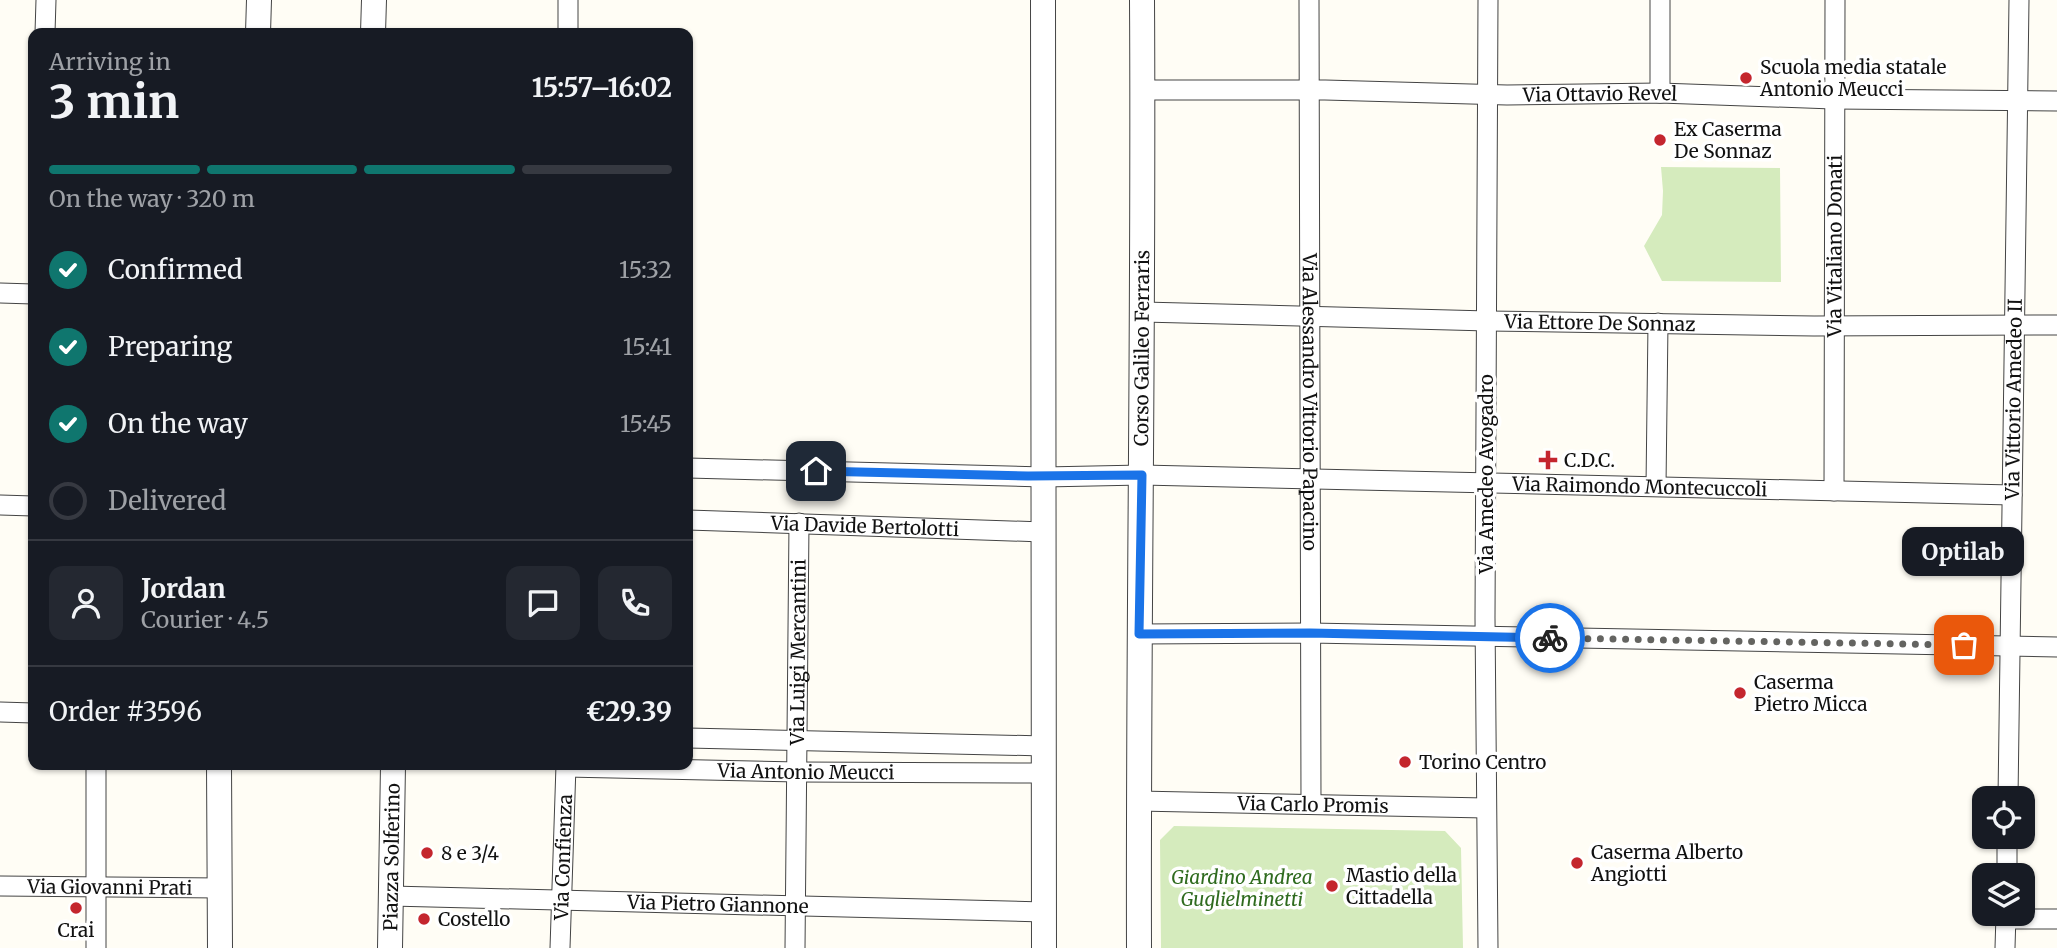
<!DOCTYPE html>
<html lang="en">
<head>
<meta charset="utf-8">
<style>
	body { margin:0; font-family:Merriweather,serif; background:#242831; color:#f1f3f6; height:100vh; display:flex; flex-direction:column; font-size:26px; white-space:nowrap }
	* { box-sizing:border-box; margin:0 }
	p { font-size:23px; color:#9ea1a6 }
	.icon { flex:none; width:38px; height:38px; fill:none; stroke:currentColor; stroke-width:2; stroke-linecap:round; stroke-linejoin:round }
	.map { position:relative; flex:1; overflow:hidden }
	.panel { position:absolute; left:28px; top:28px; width:665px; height:742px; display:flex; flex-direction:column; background:#171b24; border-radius:14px; box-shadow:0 2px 5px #0004 }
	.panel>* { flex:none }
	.buttons { position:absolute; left:1972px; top:786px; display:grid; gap:14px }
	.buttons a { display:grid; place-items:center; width:63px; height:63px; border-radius:14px; background:#171b24; box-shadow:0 2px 5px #0004; font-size:35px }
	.pin { position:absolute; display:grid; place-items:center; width:60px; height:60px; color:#fff; margin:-30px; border-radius:14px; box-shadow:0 4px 10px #0006 }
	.courier { position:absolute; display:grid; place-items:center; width:70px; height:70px; margin:-35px; border:5px solid #1a73e8; border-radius:50%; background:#fff; color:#222; box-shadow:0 2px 9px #0007 }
	.bubble { position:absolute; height:49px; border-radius:14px; background:#171b24; box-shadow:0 2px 5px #0004; font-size:23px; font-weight:700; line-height:49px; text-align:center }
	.overview em { font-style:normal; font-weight:700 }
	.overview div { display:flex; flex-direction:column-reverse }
	.overview { display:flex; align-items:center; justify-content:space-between; height:119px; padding:0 21px }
	h1 { font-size:46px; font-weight:700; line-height:52px }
	.bar { display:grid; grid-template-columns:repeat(4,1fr); gap:10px 7px; align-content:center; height:84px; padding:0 21px }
	.bar i { height:9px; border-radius:5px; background:#363941 }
	.bar .on { background:#0f766e }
	.bar p { grid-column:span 4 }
	.line { display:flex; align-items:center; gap:18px; padding:0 21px; border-top:2px solid #363941 }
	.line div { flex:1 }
	.round { display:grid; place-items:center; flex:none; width:74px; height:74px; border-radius:14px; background:#242831 }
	ol { padding:0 21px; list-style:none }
	li { display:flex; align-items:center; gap:21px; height:77px }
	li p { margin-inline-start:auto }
	li .icon { padding:7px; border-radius:50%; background:#0f766e; color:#fff; stroke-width:4 }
	li:last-child { color:#9ea1a6 }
	li i { width:38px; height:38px; border:4px solid #363941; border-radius:50% }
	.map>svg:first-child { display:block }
</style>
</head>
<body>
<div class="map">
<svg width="2057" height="948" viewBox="0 0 2057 948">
	<rect width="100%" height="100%" fill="#fffdf5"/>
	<path fill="#d5ebbd" d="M 1661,167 L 1780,168 L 1781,282 L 1662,281 L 1644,246 L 1662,215 L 1663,191 Z
		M 1174,826 L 1445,831 L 1461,848 L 1463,948 L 1161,948 L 1160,840 Z"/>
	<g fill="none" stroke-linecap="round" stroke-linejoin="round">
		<g stroke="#444" stroke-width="21">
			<g id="minor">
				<path id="s1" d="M 1309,0 L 1311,803"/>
				<path d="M 1488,0 L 1485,618 L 1488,948"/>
				<path d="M 45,33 L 46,0"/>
				<path d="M 568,33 L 568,0"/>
				<path id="s2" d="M 1142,90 L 1325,90 L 1507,95 L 1660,93 L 1833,99 L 2057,101"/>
				<path d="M 1660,93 L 1660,0"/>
				<path d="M 0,293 L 33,294"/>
				<path id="s3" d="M 1143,312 L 1488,321 L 1814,326 L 2057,325"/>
				<path id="s4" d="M 688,468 L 1044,477 L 1142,475 L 2012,495"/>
				<path d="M 1656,486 L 1658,323"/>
				<path id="s5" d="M 1834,491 L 1835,0"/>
				<path d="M 0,505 L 33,506"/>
				<path id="s6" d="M 688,520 L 1043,532"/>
				<path d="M 1139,634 L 1310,633 L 2057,647"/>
				<path d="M 0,712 L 33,713"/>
				<path d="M 688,738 L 1044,746"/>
				<path d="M 96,765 L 96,948"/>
				<path id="s7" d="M 566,767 L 798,772 L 1045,773"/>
				<path id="s8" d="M 2008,798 L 2019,0"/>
				<path id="s9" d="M 1138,801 L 1486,808"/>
				<path d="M 2007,875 L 2007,836"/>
				<path id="s10" d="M 0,886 L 220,888"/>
				<path id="s11" d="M 391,896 L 1044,912"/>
				<path d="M 2006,919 L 2057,919"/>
				<path id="s12" d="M 560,948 L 566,765"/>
				<path id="s13" d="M 795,948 L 799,523"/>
				<path d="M 2005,948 L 2006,914"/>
			</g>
		</g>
		<g stroke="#444" stroke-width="26">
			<g id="tertiary">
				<path d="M 1043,0 L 1044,948"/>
				<path d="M 258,33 L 259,0"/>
				<path d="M 373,33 L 374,0"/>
				<path d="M 219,765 L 220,948"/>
				<path id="s14" d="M 390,948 L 393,765"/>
				<path id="s15" d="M 1139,948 C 1138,632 1144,316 1142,0"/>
			</g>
		</g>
		<use href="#minor" stroke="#fff" stroke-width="19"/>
		<use href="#tertiary" stroke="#fff" stroke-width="24"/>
	</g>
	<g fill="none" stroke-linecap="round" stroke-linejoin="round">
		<path stroke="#646461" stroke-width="7" stroke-dasharray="0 12.6" d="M 1550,638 L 1964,645"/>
		<path stroke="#1a73e8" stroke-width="9" d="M 816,471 L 1028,476 L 1142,475 L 1139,634 L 1310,633 L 1550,638"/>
	</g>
	<g fill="#c4262e" stroke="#fff" stroke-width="2.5">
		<circle cx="1746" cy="78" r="7"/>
		<circle cx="1660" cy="140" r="7"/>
		<path d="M1544.5 449.5h7v7h7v7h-7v7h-7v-7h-7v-7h7z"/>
		<circle cx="1740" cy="693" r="7"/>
		<circle cx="1405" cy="762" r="7"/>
		<circle cx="427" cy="853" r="7"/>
		<circle cx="1577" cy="863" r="7"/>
		<circle cx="1332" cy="886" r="7"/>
		<circle cx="76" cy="908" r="7"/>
		<circle cx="424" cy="919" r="7"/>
	</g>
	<g text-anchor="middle" stroke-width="7" stroke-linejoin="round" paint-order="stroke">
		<g font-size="19" fill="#111" stroke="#fff" text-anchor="start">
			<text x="1760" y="74">Scuola media statale<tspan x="1760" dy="22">Antonio Meucci</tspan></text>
			<text x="1674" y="136">Ex Caserma<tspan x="1674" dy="22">De Sonnaz</tspan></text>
			<text x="1564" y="467">C.D.C.</text>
			<text x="1754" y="689">Caserma<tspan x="1754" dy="22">Pietro Micca</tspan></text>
			<text x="1419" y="769">Torino Centro</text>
			<text x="1591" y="859">Caserma Alberto<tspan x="1591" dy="22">Angiotti</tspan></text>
			<text x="441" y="860">8 e 3/4</text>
			<text x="1346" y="882">Mastio della<tspan x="1346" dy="22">Cittadella</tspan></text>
			<text x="438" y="926">Costello</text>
			<text x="76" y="937" text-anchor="middle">Crai</text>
		</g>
		<g font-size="19" fill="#111" stroke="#fff">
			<text dy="7" stroke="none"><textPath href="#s2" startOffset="458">Via Ottavio Revel</textPath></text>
			<text dy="7" stroke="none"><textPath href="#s5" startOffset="245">Via Vitaliano Donati</textPath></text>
			<text dy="7" stroke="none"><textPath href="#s3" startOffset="457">Via Ettore De Sonnaz</textPath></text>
			<text dy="7" stroke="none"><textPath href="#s15" startOffset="600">Corso Galileo Ferraris</textPath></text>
			<text dy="7" stroke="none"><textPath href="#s8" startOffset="399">Via Vittorio Amedeo II</textPath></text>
			<text dy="7" stroke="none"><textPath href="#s1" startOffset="402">Via Alessandro Vittorio Papacino</textPath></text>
			<text transform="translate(1486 474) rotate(-90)" y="7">Via Amedeo Avogadro</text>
			<text dy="7" stroke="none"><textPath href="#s4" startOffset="952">Via Raimondo Montecuccoli</textPath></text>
			<text dy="7" stroke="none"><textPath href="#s6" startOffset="177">Via Davide Bertolotti</textPath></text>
			<text dy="7" stroke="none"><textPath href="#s13" startOffset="296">Via Luigi Mercantini</textPath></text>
			<text dy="7" stroke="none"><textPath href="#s7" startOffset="240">Via Antonio Meucci</textPath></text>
			<text dy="7" stroke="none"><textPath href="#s9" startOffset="175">Via Carlo Promis</textPath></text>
			<text dy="7" stroke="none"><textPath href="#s14" startOffset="91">Piazza Solferino</textPath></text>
			<text dy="7" stroke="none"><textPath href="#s12" startOffset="91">Via Confienza</textPath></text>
			<text dy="7" stroke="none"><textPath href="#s10" startOffset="110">Via Giovanni Prati</textPath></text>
			<text dy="7" stroke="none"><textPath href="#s11" startOffset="327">Via Pietro Giannone</textPath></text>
		</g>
		<g font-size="19" font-style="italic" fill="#2f6b1f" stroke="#fff">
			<text x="1242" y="884">Giardino Andrea<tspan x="1242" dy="22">Guglielminetti</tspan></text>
		</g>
	</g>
</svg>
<div class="buttons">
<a><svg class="icon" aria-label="locate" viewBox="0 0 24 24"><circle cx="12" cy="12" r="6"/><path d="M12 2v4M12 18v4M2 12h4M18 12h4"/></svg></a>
<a><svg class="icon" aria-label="layers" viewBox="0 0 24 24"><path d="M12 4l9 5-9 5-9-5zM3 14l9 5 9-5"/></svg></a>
</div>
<div class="pin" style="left:1964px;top:645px;background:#ea580c"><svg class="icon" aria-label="bag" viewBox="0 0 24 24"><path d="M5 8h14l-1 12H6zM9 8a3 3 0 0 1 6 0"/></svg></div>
<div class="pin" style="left:816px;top:471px;background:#1f2937"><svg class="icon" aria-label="home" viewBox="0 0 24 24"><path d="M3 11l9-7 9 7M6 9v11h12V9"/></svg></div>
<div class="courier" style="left:1550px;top:638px"><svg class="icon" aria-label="bike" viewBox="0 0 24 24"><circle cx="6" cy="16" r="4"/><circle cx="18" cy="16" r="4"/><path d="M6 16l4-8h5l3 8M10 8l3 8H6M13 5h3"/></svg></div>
<div class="bubble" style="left:1902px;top:527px;width:122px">Optilab</div>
<section class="panel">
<div class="overview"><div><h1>3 min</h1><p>Arriving in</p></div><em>15:57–16:02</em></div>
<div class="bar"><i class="on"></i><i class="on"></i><i class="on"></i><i></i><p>On the way · 320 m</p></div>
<ol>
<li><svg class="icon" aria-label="check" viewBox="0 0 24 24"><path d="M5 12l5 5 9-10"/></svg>Confirmed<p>15:32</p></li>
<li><svg class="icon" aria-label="check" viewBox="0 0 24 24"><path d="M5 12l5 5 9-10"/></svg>Preparing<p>15:41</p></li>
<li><svg class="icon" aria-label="check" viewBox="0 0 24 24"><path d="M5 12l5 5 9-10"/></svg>On the way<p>15:45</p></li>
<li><i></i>Delivered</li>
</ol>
<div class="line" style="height:126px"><a class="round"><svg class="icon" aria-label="person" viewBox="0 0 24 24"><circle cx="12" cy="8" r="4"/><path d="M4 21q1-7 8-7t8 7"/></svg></a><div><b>Jordan</b><p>Courier · 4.5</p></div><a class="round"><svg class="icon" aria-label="chat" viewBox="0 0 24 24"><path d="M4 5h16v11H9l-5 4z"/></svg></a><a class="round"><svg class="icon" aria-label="phone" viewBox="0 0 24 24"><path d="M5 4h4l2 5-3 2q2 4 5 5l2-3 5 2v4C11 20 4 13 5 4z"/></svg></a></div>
<div class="line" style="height:91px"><div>Order #3596</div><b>€29.39</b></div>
</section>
</div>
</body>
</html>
